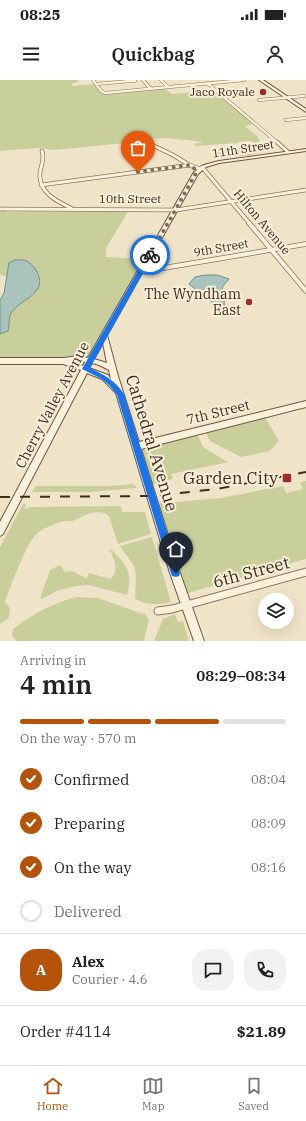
<!DOCTYPE html>
<html lang="en">
<head>
<meta charset="utf-8">
<style>
	body { margin:0; font-family:"IBM Plex Serif",serif; background:#f2f2f2; color:#222; height:100vh; display:flex; flex-direction:column; font-size:15px; white-space:nowrap }
	* { box-sizing:border-box; margin:0 }
	p { font-size:13px; color:#767676 }
	.icon { flex:none; width:22px; height:22px; fill:none; stroke:currentColor; stroke-width:2; stroke-linecap:round; stroke-linejoin:round }
	.map { position:relative; height:561px; overflow:hidden }
	.side { display:flex; flex-direction:column; background:#fff; flex:1 }
	.side>* { flex:none }
	.buttons { position:absolute; left:258px; top:513px; display:grid; gap:8px }
	.buttons a { display:grid; place-items:center; width:36px; height:36px; border-radius:50%; background:#fff; box-shadow:0 4px 16px #0002; font-size:20px }
	.pin { position:absolute; display:grid; place-items:center; width:34px; height:34px; color:#fff; margin:-41px -17px; border-radius:50% 50% 50% 0; rotate:-45deg; box-shadow:0 0 4px #0007 }
	.pin .icon { rotate:45deg }
	.courier { position:absolute; display:grid; place-items:center; width:40px; height:40px; margin:-20px; border:3px solid #1a73e8; border-radius:50%; background:#fff; color:#222; box-shadow:0 1px 5px #0007 }
	.head em { font-style:normal; font-weight:600 }
	.head div { display:flex; flex-direction:column-reverse }
	.head { display:flex; align-items:center; justify-content:space-between; height:68px; padding:0 20px }
	h1 { font-size:26px; font-weight:600; line-height:30px }
	.bar { display:grid; grid-template-columns:repeat(4,1fr); gap:6px 4px; align-content:center; height:48px; padding:0 20px }
	.bar i { height:5px; border-radius:3px; background:#e0e0e0 }
	.bar .on { background:#b45309 }
	.bar p { grid-column:span 4 }
	.line { display:flex; align-items:center; gap:10px; padding:0 20px; border-top:1px solid #e0e0e0 }
	.line div { flex:1 }
	.round { display:grid; place-items:center; flex:none; width:42px; height:42px; border-radius:16px; background:#f2f2f2 }
	ol { padding:0 20px; list-style:none }
	li { display:flex; align-items:center; gap:12px; height:44px }
	li p { margin-inline-start:auto }
	li .icon { padding:4px; border-radius:50%; background:#b45309; color:#fff; stroke-width:4 }
	li:last-child { color:#767676 }
	li i { width:22px; height:22px; border:2px solid #e0e0e0; border-radius:50% }
	.status { display:flex; justify-content:space-between; align-items:center; height:28px; padding:0 20px; background:#fff; direction:ltr }
	.status svg { height:11px; fill:currentColor }
	header { display:flex; justify-content:space-between; align-items:center; height:52px; padding:0 20px; background:#fff; font-size:18px; font-weight:600 }
	.dock { display:flex; justify-content:space-around; align-items:center; height:56px; border-top:1px solid #e0e0e0; background:#fff; font-size:11px; color:#767676 }
	.dock a { display:grid; justify-items:center; gap:2px }
	.dock .on { color:#b45309 }
	.map>svg:first-child { display:block }
</style>
</head>
<body>
<div class="status"><b>08:25</b><svg viewBox="0 0 49 12"><path d="M0 12V9h3v3zM5 12V6h3v6zM10 12V3h3v9zM15 12V0h3v12zM26 1h20v11H26zM47 4h2v5h-2z"/></svg></div>
<header><svg class="icon" aria-label="menu" viewBox="0 0 24 24"><path d="M4 6h16M4 12h16M4 18h16"/></svg>Quickbag<svg class="icon" aria-label="person" viewBox="0 0 24 24"><circle cx="12" cy="8" r="4"/><path d="M4 21q1-7 8-7t8 7"/></svg></header>
<div class="map">
<svg width="306" height="561" viewBox="0 0 306 561">
	<rect width="100%" height="100%" fill="#f0e4c8"/>
	<path fill="#c9cf9b" d="M 0,0 L 77,0 L 79,2 L 73,3 L 72,6 L 96,4 L 102,14 L 169,8 L 171,8 L 167,9 L 168,11 L 172,14 L 214,10 L 253,44 L 245,46 L 258,57 L 260,62 L 257,63 L 251,61 L 238,62 L 238,63 L 195,66 L 193,64 L 204,62 L 165,58 L 152,59 L 126,63 L 53,70 L 38,68 L 0,71 Z
		M 245,69 L 257,71 L 258,73 L 251,75 L 219,78 L 218,72 L 220,71 Z
		M 0,130 L 6,130 L 6,132 L 128,132 L 106,168 L 106,177 L 147,179 L 88,283 L 79,281 L 0,281 L 0,220 L 4,213 L 7,196 L 0,195 Z
		M 263,334 L 279,361 L 270,371 L 241,377 L 210,361 L 204,349 Z
		M 196,351 L 203,367 L 228,382 L 171,394 L 173,399 L 149,405 L 137,365 Z
		M 306,401 L 306,479 L 181,515 L 154,424 L 221,418 L 283,406 L 286,413 L 303,409 L 300,402 Z
		M 133,404 L 136,406 L 136,408 L 91,412 L 32,412 L 35,406 L 110,406 Z
		M 23,424 L 26,424 L 25,429 L 30,427 L 121,426 L 122,432 L 145,432 L 151,454 L 118,464 L 109,436 C 99,428 85,435 75,440 C 71,442 69,441 66,441 C 58,442 47,447 40,451 C 28,457 10,508 5,522 L 10,528 L 9,538 L 0,544 L 0,467 Z
		M 152,457 L 171,522 C 161,525 144,526 135,518 L 136,496 L 134,486 L 120,466 Z
		M 111,469 C 115,474 121,478 124,484 C 131,492 130,505 127,515 L 89,505 L 76,506 L 59,510 L 42,519 L 40,518 L 50,490 L 60,485 L 65,492 L 72,491 L 86,498 L 87,498 L 89,493 L 110,499 C 120,491 114,479 110,470 Z
		M 77,517 L 98,518 L 137,532 L 145,534 L 149,540 L 144,561 L 17,561 L 12,556 L 13,549 C 31,535 54,522 77,517 Z
		M 175,534 L 178,542 L 183,541 L 189,561 L 154,561 L 163,539 Z"/>
	<path fill="#a9c4bc" stroke="#6f938a" d="M 15,180 C 25,179 30,181 36,190 C 50,214 21,218 11,233 C 8,239 10,245 8,251 L 0,254 L 0,220 L 4,213 L 9,183 Z
		M 205,195 L 217,195 L 229,199 L 223,206 L 222,210 L 220,210 L 217,213 L 226,218 L 224,222 L 225,229 L 223,230 L 215,229 L 212,222 L 198,213 L 194,208 L 189,204 L 195,197 Z"/>
	<g fill="none" stroke-linecap="round" stroke-linejoin="round">
		<g stroke="#8d765c" stroke-width="3.5">
			<path id="street-far3" d="M 93,0 L 101,11 L 105,13 L 244,0
				M 132,0 L 135,1 L 130,1 Z
				M 143,0 L 151,9
				M 161,0 L 168,7
				M 207,3 L 278,63
				M 96,4 L 130,1
				M 259,20 L 304,16
				M 286,40 L 306,38
				M 146,62 L 149,63"/>
		</g>
		<g stroke="#8d765c" stroke-width="4.5">
			<path id="street-far2" d="M 146,62 L 173,75 L 191,86
				M 277,62 L 288,72
				M 42,71 C 45,80 41,84 40,93 C 38,112 56,121 71,128
				M 202,87 L 250,144
				M 41,105 L 190,85 L 200,89
				M 0,129 L 176,130 L 306,110"/>
		</g>
		<g stroke="#8d765c" stroke-width="5.5">
			<path id="street-far1" d="M 249,143 L 306,211
				M 140,192 L 306,164"/>
		</g>
		<g stroke="#8d765c" stroke-width="9">
			<path id="street" d="M 158,531 L 172,529 L 306,492"/>
		</g>
		<g stroke="#6f573f" stroke-width="2">
			<path id="secondary" d="M 259,0 L 263,0 L 306,29 L 306,32 Z
				M 306,69 L 306,71 L 219,83 L 206,87 L 198,94 L 107,255 L 118,296 L 139,362 L 306,321 L 306,327 L 141,369 L 180,493 L 204,561 L 194,561 L 170,493 L 116,313 L 102,299 L 87,293 L 3,454 L 0,456 L 0,442 L 81,290 L 63,284 L 0,284 L 0,278 L 64,278 L 78,276 L 88,278 L 194,92 L 204,85 L 219,81 ZM 103,263 L 107,283 L 94,279 ZM 78,280 L 85,282 L 83,286 L 73,282 ZM 92,283 L 99,285 L 109,290 L 111,300 L 108,295 L 89,288 Z"/>
		</g>
		<use href="#street-far3" stroke="#faf1dc" stroke-width="2.5"/>
		<use href="#street-far2" stroke="#faf1dc" stroke-width="3"/>
		<use href="#street-far1" stroke="#faf1dc" stroke-width="4"/>
		<use href="#street" stroke="#faf1dc" stroke-width="7"/>
		<use href="#secondary" fill="#faf1dc" fill-rule="evenodd"/>
		<path stroke="#3d2e20" stroke-width="2" stroke-dasharray="10 10" stroke-linecap="butt" d="M 0,417 L 152,416 L 217,409 L 306,392"/>
	</g>
	<path fill="#1a73e8" d="M 150,173 L 153,175 L 90,288 C 104,295 115,300 124,314 L 180,493 L 179,496 L 176,497 L 172,496 L 171,493 L 117,315 L 110,306 L 102,299 L 82,289 L 147,175 Z"/>
	<g fill="none" stroke-linecap="round" stroke-linejoin="round">
		<path stroke="#7c6e5b" stroke-width="4" stroke-dasharray="0 7.2" d="M 138,92 L 190,85 L 195,89 L 196,93 L 150,175"/>
	</g>
	<g fill="#9e2a2b" stroke="#f7eed8" stroke-width="1.5">
		<circle cx="263" cy="12" r="4"/>
		<circle cx="249" cy="222" r="4"/>
		<rect x="282" y="393" width="10" height="10" rx="2"/>
	</g>
	<g text-anchor="middle" stroke-width="4" stroke-linejoin="round" paint-order="stroke">
		<g font-size="12" fill="#3d2e20" stroke="#f7eed8" text-anchor="end">
			<text x="255" y="16">Jaco Royale</text>
		</g>
		<g font-size="12" fill="#3d2e20" stroke="#f7eed8">
			<text transform="translate(243 69) rotate(-9)" y="4">11th Street</text>
			<text x="130" y="123">10th Street</text>
			<text transform="translate(262 142) rotate(50)" y="4">Hilton Avenue</text>
			<text transform="translate(221 168) rotate(-10)" y="4">9th Street</text>
		</g>
		<g font-size="14" fill="#3d2e20" stroke="#f7eed8" text-anchor="end">
			<text x="241" y="219">The Wyndham<tspan x="241" dy="16">East</tspan></text>
		</g>
		<g font-size="14" fill="#3d2e20" stroke="#f7eed8">
			<text transform="translate(52 325) rotate(-62)" y="5">Cherry Valley Avenue</text>
			<text transform="translate(218 332) rotate(-14)" y="5">7th Street</text>
		</g>
		<g font-size="17" fill="#3d2e20" stroke="#f7eed8">
			<text transform="translate(152 363) rotate(73)" y="6">Cathedral Avenue</text>
			<text transform="translate(251 492) rotate(-15)" y="6">6th Street</text>
		</g>
		<g font-size="17" fill="#3d2e20" stroke="#f7eed8" text-anchor="end">
			<text x="278" y="404">Garden City</text>
		</g>
	</g>
</svg>
<div class="buttons">
<a><svg class="icon" aria-label="layers" viewBox="0 0 24 24"><path d="M12 4l9 5-9 5-9-5zM3 14l9 5 9-5"/></svg></a>
</div>
<div class="pin" style="left:138px;top:92px;background:#ea580c"><svg class="icon" aria-label="bag" viewBox="0 0 24 24"><path d="M5 8h14l-1 12H6zM9 8a3 3 0 0 1 6 0"/></svg></div>
<div class="pin" style="left:176px;top:493px;background:#1f2937"><svg class="icon" aria-label="home" viewBox="0 0 24 24"><path d="M3 11l9-7 9 7M6 9v11h12V9"/></svg></div>
<div class="courier" style="left:150px;top:175px"><svg class="icon" aria-label="bike" viewBox="0 0 24 24"><circle cx="6" cy="16" r="4"/><circle cx="18" cy="16" r="4"/><path d="M6 16l4-8h5l3 8M10 8l3 8H6M13 5h3"/></svg></div>
</div>
<section class="side">
<div class="head"><div><h1>4 min</h1><p>Arriving in</p></div><em>08:29–08:34</em></div>
<div class="bar"><i class="on"></i><i class="on"></i><i class="on"></i><i></i><p>On the way · 570 m</p></div>
<ol>
<li><svg class="icon" aria-label="check" viewBox="0 0 24 24"><path d="M5 12l5 5 9-10"/></svg>Confirmed<p>08:04</p></li>
<li><svg class="icon" aria-label="check" viewBox="0 0 24 24"><path d="M5 12l5 5 9-10"/></svg>Preparing<p>08:09</p></li>
<li><svg class="icon" aria-label="check" viewBox="0 0 24 24"><path d="M5 12l5 5 9-10"/></svg>On the way<p>08:16</p></li>
<li><i></i>Delivered</li>
</ol>
<div class="line" style="height:72px"><b class="round" style="background:#b45309;color:#fff">A</b><div><b>Alex</b><p>Courier · 4.6</p></div><a class="round"><svg class="icon" aria-label="chat" viewBox="0 0 24 24"><path d="M4 5h16v11H9l-5 4z"/></svg></a><a class="round"><svg class="icon" aria-label="phone" viewBox="0 0 24 24"><path d="M5 4h4l2 5-3 2q2 4 5 5l2-3 5 2v4C11 20 4 13 5 4z"/></svg></a></div>
<div class="line" style="height:52px"><div>Order #4114</div><b>$21.89</b></div>
</section>
<nav class="dock">
<a class="on"><svg class="icon" aria-label="home" viewBox="0 0 24 24"><path d="M3 11l9-7 9 7M6 9v11h12V9"/></svg>Home</a>
<a><svg class="icon" aria-label="map" viewBox="0 0 24 24"><path d="M3 6l6-2 6 2 6-2v14l-6 2-6-2-6 2zM9 4v14M15 6v14"/></svg>Map</a>
<a><svg class="icon" aria-label="saved" viewBox="0 0 24 24"><path d="M7 4h10v16l-5-4-5 4z"/></svg>Saved</a>
</nav>
</body>
</html>
